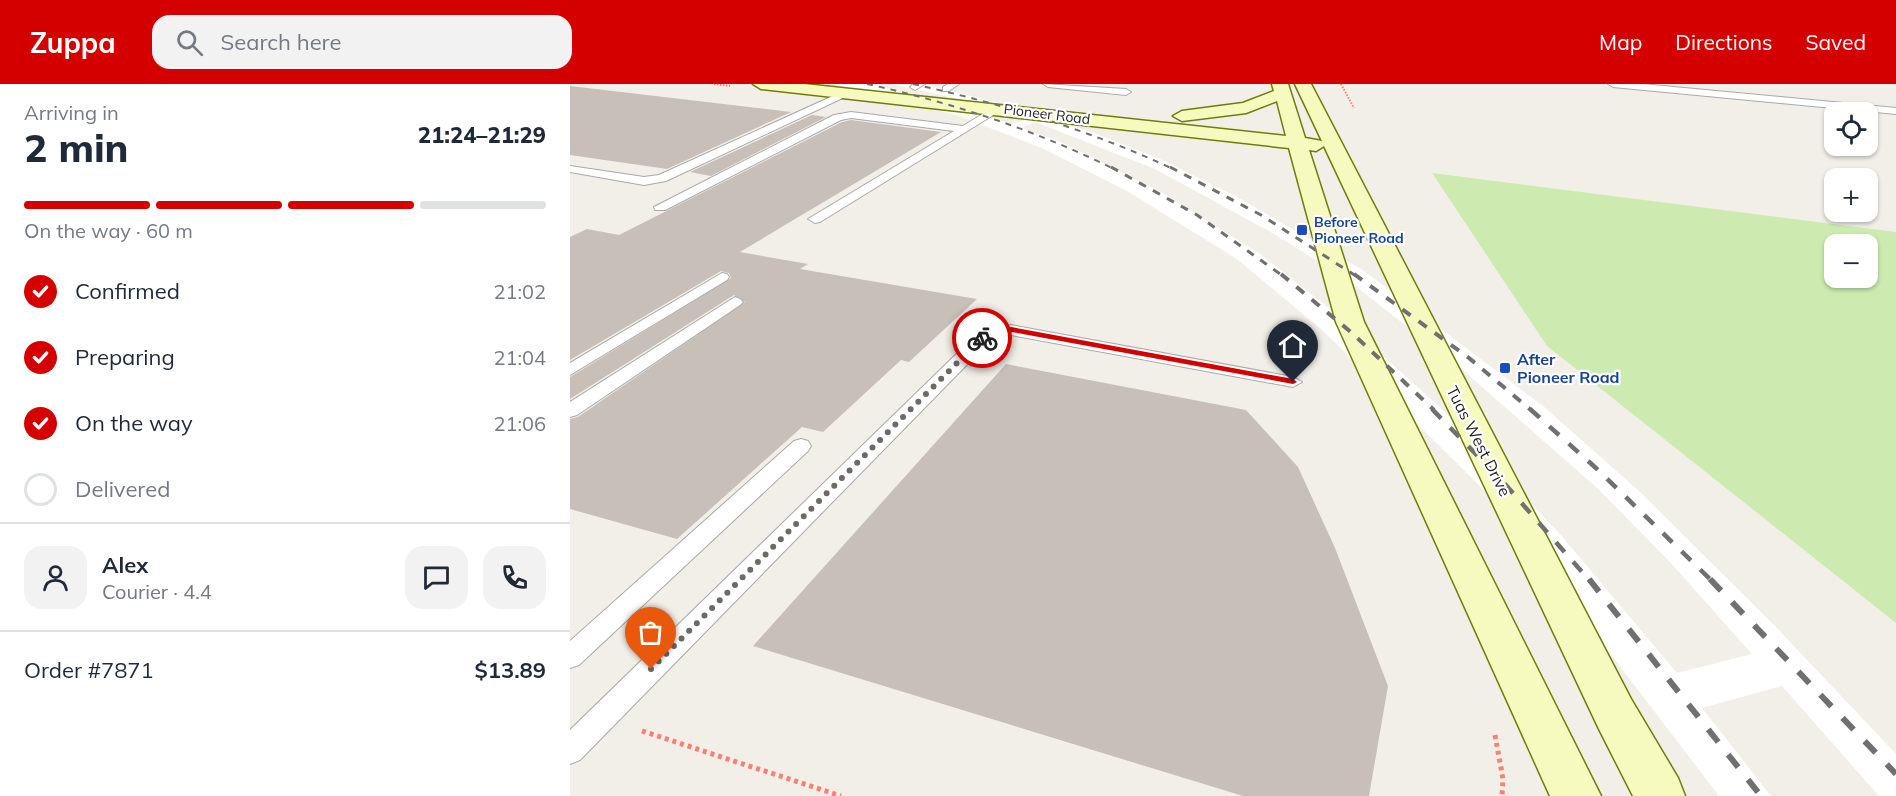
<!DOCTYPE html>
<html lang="en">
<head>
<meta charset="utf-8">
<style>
	body { margin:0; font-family:Mulish,sans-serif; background:#f2f2f3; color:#1f2937; height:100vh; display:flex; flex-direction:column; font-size:22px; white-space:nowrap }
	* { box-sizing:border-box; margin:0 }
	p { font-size:20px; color:#747a83 }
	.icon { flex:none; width:33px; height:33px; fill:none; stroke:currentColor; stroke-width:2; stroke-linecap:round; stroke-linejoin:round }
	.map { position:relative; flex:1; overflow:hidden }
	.details { display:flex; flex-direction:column; background:#fff; width:570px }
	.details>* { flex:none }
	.tools { position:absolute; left:1254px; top:18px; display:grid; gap:12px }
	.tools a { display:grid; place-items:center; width:54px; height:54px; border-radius:12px; background:#fff; box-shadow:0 2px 4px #0004; font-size:30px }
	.pin { position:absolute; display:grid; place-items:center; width:51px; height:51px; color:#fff; margin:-62px -26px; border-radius:50% 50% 50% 0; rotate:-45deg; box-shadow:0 0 6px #0007 }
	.pin .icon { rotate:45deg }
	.courier { position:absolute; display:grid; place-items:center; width:60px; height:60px; margin:-30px; border:4px solid #d40000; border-radius:50%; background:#fff; color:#222; box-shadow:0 2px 8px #0007 }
	.overview em { font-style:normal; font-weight:800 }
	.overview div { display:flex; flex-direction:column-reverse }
	.overview { display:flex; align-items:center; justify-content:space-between; height:102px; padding:0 24px }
	h1 { font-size:39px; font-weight:800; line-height:45px }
	.bar { display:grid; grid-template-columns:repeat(4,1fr); gap:9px 6px; align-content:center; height:72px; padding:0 24px }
	.bar i { height:8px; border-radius:4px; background:#e0e1e3 }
	.bar .on { background:#d40000 }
	.bar p { grid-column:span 4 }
	.line { display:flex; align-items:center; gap:15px; padding:0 24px; border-top:2px solid #e0e1e3 }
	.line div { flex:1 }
	.round { display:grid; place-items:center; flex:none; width:63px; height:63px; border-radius:18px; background:#f2f2f3 }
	ol { padding:0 24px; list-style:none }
	li { display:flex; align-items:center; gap:18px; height:66px }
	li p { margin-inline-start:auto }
	li .icon { padding:6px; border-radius:50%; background:#d40000; color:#fff; stroke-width:4 }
	li:last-child { color:#747a83 }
	li i { width:33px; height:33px; border:3px solid #e0e1e3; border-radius:50% }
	header { display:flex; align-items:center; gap:36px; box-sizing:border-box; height:84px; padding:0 30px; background:#d40000; color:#fff }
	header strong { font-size:28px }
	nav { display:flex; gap:33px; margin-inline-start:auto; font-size:21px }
	.search { width:420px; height:54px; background:#f2f2f3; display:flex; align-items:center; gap:15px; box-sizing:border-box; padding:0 21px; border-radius:18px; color:#747a83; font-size:22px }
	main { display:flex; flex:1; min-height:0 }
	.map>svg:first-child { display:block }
</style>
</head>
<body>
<header>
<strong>Zuppa</strong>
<div class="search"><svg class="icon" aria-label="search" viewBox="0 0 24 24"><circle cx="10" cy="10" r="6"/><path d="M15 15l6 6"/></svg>Search here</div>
<nav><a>Map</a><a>Directions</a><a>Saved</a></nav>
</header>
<main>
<section class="details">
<div class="overview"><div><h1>2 min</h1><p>Arriving in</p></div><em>21:24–21:29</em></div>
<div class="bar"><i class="on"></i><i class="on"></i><i class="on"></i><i></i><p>On the way · 60 m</p></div>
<ol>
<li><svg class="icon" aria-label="check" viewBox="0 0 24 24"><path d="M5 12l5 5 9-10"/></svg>Confirmed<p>21:02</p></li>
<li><svg class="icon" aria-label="check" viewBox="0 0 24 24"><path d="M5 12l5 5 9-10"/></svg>Preparing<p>21:04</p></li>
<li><svg class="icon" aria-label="check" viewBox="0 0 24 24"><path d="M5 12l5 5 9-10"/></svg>On the way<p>21:06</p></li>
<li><i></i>Delivered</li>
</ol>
<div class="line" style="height:108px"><a class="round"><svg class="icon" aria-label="person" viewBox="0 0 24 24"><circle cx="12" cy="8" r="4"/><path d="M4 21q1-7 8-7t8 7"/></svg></a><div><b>Alex</b><p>Courier · 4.4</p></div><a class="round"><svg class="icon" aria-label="chat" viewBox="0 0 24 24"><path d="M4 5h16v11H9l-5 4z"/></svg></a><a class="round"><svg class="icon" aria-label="phone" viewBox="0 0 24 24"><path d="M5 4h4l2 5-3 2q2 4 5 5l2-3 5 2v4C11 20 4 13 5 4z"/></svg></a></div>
<div class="line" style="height:78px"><div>Order #7871</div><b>$13.89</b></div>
</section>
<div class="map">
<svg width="1326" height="712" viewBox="0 0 1326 712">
	<rect width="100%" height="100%" fill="#f2efe9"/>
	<path fill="#cdebb0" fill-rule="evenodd" d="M 862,89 L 1326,148 L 1326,539 L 977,262 ZM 1264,160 L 1298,160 L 1298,194 L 1264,194 Z"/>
	<path fill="#fff" fill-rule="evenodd" d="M 265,0 L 313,0 L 310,2 L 442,40 L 455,36 L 402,18 L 321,0 L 353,0 L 444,23 L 524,49 L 590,75 L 671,115 L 794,187 L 973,322 L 1069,407 L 1205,542 L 1326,670 L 1326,712 L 1309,712 L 1212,602 L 1132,624 L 1201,712 L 1149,712 L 919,411 L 751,245 L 667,175 L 557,107 L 472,64 L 386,31 ZM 465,38 L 585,85 L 697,146 L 774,193 L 896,289 L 1026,403 L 1100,478 L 1182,570 L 1107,589 L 989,449 L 872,325 L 769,232 L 690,170 L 591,108 L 489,57 L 452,44 Z"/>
	<path fill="#c7bfb8" d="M 0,2 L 221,28 L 97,85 L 0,71 Z
		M 242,31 L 256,33 L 141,92 L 120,88 Z
		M 281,36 L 371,48 L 170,168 L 238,180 L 230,185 L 407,215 L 339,278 L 331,276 L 253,348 L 232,343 L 107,455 L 0,425 L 0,335 L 8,333 L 175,218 L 164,211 L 0,315 L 0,293 L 161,194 L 159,189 L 151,187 L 0,276 L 0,153 L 17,145 L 49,151 L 272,38 Z
		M 436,280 L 676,326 L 728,383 L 765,464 L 818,602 L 799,712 L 673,712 L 183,562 Z"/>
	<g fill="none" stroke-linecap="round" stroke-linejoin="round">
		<g stroke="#a9a9a9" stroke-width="2">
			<path id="lane" d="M 355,0 L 345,6 L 340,3 L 343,0 Z
				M 378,0 L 389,0 L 379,7 L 373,7 L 373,3 Z
				M 473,0 L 556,5 L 561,8 L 556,11 L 478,3 Z
				M 1038,0 L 1072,0 L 1326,24 L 1326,30 L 1043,3 Z
				M 276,6 L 281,9 L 279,11 L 96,97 L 74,101 L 0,88 L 0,82 L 74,93 L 89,91 Z
				M 424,23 L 433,25 L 250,138 L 245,139 L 238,135 L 384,47 L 281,34 L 271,36 L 95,126 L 85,126 L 84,123 L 264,31 L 281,28 L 393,42 Z
				M 152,189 L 157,190 L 159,193 L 157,196 L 0,291 L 0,279 Z
				M 165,213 L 170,215 L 173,218 L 170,221 L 7,331 L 0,333 L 0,318 Z
				M 441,241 L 723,293 L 732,298 L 723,303 L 441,251 L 420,257 L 10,676 L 0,680 L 0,646 L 408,249 Z
				M 231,355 L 238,357 L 241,362 L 238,367 L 9,581 L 0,584 L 0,557 L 224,357 Z"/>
		</g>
		<g stroke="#707d05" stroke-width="3">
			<path id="secondary" d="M 183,0 L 234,0 L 716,52 L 707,17 L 676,29 L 612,37 L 603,32 L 612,27 L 673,19 L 704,7 L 702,0 L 718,0 L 735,54 L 752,57 L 725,0 L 741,0 L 1061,615 L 1108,694 L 1115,712 L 1063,712 L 1029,645 L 754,62 L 746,67 L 739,66 L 794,238 L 1031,712 L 980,712 L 766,238 L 719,64 L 191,5 Z"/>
		</g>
		<path stroke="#fa8072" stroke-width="2" stroke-dasharray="1.5 1.5" stroke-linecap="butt" d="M 144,0 L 160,2
			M 771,0 L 784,24"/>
		<path stroke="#fa8072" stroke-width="5" stroke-dasharray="4 4" stroke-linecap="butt" d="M 72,647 L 271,712
			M 925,651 L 933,695 L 932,712"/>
		<use href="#lane" fill="#fff" fill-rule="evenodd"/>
		<use href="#secondary" fill="#f7fabf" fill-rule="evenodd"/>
		<path stroke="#707070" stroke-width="2" stroke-dasharray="6 6" stroke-linecap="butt" d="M 297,0 C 383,19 465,46 544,85
			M 343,0 C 432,20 520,46 603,85"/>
		<path stroke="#707070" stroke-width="3" stroke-dasharray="8 8" stroke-linecap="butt" d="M 541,83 L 627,131 L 713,192
			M 600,83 L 691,131 L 786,192"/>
		<path stroke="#707070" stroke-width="4" stroke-dasharray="10 10" stroke-linecap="butt" d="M 711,190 L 782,249 L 864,326
			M 784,190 L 899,274 L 961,326"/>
		<path stroke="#707070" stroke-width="4.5" stroke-dasharray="13 13" stroke-linecap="butt" d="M 862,325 L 934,399 L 1020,497
			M 960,325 L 1027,385 L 1142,497"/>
		<path stroke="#707070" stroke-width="6" stroke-dasharray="16 16" stroke-linecap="butt" d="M 1019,495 L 1191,712
			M 1140,495 L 1326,690"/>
	</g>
	<path fill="#d40000" d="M 441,243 L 723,295 L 727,298 L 723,300 L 442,248 L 412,257 L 408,254 Z"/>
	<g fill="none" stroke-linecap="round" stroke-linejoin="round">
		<path stroke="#6b6a68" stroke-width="6" stroke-dasharray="0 10.8" d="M 81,585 L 412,254"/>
	</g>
	<g fill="#1a4fb4" stroke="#fff" stroke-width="2">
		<rect x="726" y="140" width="12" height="12" rx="3"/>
		<rect x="929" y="278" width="12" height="12" rx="3"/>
	</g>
	<g text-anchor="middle" stroke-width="4.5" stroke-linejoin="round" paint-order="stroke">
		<g font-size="14" fill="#222" stroke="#fff">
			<text transform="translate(477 30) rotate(7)" y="5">Pioneer Road</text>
		</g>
		<g font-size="14" font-weight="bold" fill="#164399" stroke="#fff" text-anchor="start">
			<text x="744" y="143">Before<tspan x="744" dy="16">Pioneer Road</tspan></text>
		</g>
		<g font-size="16" font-weight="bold" fill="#164399" stroke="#fff" text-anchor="start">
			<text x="947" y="281">After<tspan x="947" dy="18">Pioneer Road</tspan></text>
		</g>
		<g font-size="16" fill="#222" stroke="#fff">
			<text transform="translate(909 357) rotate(63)" y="6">Tuas West Drive</text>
		</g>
	</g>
</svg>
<div class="tools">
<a><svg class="icon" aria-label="locate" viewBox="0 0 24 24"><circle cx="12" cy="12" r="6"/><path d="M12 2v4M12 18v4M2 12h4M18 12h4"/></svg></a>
<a>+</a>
<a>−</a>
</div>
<div class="pin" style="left:81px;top:585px;background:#ea580c"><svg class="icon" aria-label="bag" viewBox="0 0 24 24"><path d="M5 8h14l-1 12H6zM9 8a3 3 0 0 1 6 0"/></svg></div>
<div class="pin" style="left:723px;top:298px;background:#1f2937"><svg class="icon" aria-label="home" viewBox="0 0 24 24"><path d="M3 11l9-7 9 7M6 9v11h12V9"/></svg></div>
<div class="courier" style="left:412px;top:254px"><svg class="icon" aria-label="bike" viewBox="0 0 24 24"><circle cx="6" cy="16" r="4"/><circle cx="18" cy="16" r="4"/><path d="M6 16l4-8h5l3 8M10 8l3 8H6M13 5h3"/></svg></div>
</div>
</main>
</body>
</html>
